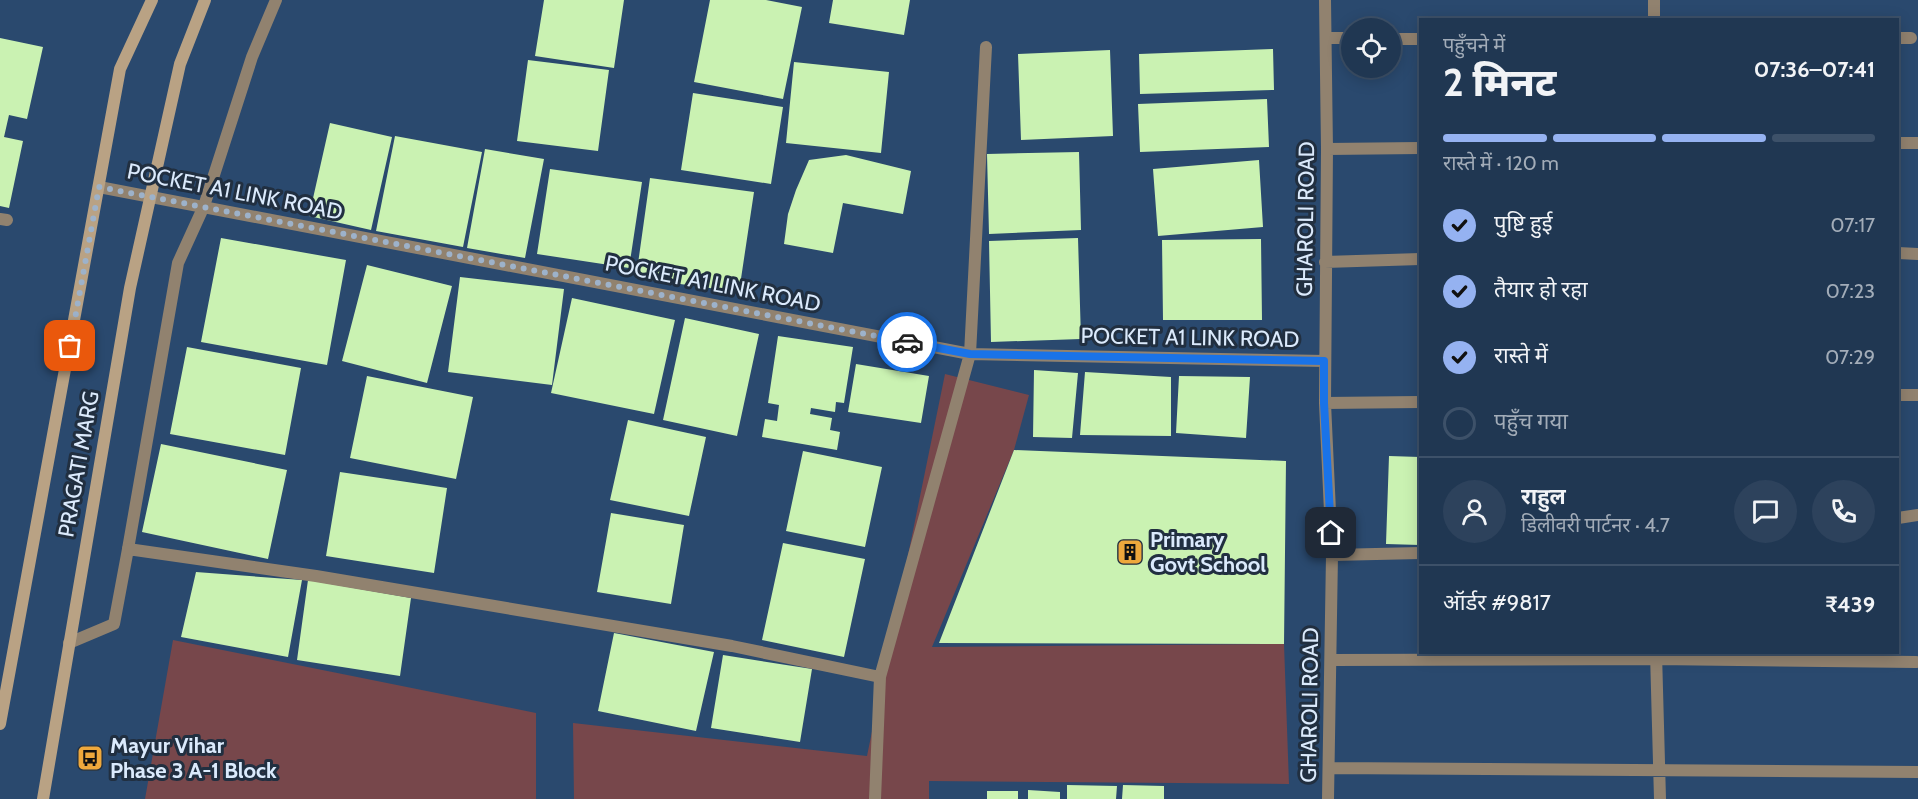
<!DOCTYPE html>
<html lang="hi">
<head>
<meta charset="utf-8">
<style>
	body { margin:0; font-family:Cabin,"Noto Sans Devanagari",sans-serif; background:#2d425c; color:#f1f3f6; height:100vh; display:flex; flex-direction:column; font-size:22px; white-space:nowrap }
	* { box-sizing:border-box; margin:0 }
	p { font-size:20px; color:#a2acb8 }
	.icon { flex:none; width:33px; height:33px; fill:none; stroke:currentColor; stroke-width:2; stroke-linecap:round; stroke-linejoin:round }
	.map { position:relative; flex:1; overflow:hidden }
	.drawer { position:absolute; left:1419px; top:18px; width:480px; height:636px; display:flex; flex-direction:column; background:#203752; border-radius:0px; box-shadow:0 3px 15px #0003,0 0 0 2px #3d5169 }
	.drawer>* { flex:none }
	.controls { position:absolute; left:1341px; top:18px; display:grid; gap:12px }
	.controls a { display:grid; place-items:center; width:60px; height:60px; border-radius:50%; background:#203752; box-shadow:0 3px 15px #0003,0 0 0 2px #3d5169; font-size:30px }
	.pin { position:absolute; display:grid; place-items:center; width:51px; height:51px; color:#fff; margin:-26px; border-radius:12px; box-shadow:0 3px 9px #0006 }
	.courier { position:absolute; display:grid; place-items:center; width:60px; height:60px; margin:-30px; border:4px solid #1a73e8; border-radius:50%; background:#fff; color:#222; box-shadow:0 2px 8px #0007 }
	.summary em { font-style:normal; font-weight:800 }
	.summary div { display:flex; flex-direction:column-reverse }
	.summary { display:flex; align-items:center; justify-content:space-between; height:102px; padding:0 24px }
	h1 { font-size:39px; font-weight:800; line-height:45px }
	.bar { display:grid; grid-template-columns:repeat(4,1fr); gap:9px 6px; align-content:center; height:72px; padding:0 24px }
	.bar i { height:8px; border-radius:4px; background:#3d5169 }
	.bar .current { background:#95b2f1 }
	.bar p { grid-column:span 4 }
	.line { display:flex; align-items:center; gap:15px; padding:0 24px; border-top:2px solid #3d5169 }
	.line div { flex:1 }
	.round { display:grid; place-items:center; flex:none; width:63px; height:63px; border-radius:32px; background:#2d425c }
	ol { padding:0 24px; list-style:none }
	li { display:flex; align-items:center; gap:18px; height:66px }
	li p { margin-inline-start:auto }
	li .icon { padding:6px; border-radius:50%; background:#95b2f1; color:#111; stroke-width:4 }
	li:last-child { color:#a2acb8 }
	li i { width:33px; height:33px; border:3px solid #3d5169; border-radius:50% }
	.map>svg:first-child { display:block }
</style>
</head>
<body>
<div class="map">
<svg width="1918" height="799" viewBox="0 0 1918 799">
	<rect width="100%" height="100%" fill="#2a496e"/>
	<path fill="#77474b" d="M 945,374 L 1029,395 L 1014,450 L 932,647 L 1284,644 L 1289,784 L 929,781 L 929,799 L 574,799 L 573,723 L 867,756 Z
		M 173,640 L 536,713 L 536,799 L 145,799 Z"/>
	<path fill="#caf2b2" d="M 544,0 L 624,0 L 614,68 L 535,56 Z
		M 710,0 L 766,0 L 802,7 L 783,99 L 694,82 Z
		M 833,0 L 910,0 L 904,35 L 829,23 Z
		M 0,38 L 43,47 L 27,119 L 9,115 L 4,137 L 23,141 L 9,208 L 0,206 Z
		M 1273,49 L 1274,90 L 1140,94 L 1139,54 Z
		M 1110,50 L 1113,136 L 1021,140 L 1018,54 Z
		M 528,60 L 609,70 L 598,151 L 517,141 Z
		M 794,62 L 889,72 L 881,153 L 786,143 Z
		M 693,93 L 783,107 L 771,184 L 681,170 Z
		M 1267,99 L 1269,147 L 1140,152 L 1138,104 Z
		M 330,123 L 392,137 L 371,230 L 309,216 Z
		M 395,136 L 482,152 L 463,247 L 376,231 Z
		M 485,149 L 544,159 L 525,258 L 467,248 Z
		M 1079,152 L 1081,230 L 989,234 L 987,154 Z
		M 846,155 L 911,171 L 903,214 L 843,203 L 833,253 L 784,244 L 788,214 L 796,190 L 809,160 Z
		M 1259,160 L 1263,227 L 1158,236 L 1153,169 Z
		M 550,169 L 642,182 L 629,268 L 537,254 Z
		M 650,178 L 754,192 L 739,292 L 636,278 Z
		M 221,238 L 346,260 L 327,365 L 201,342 Z
		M 1078,238 L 1081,339 L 991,342 L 989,241 Z
		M 1261,239 L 1262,320 L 1163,320 L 1162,240 Z
		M 367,265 L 452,286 L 427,383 L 342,361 Z
		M 460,277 L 564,289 L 552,385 L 448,372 Z
		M 572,298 L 675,320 L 654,414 L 551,393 Z
		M 685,318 L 759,334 L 737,436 L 663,420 Z
		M 778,336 L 853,347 L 844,403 L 836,402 L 835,412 L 811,408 L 810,414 L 832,418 L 830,430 L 840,432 L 837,450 L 762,437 L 765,419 L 777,421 L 779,405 L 768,403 Z
		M 187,347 L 301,368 L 285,455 L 170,434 Z
		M 856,364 L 929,376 L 921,423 L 848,412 Z
		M 1034,370 L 1078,373 L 1072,438 L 1033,437 Z
		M 1085,372 L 1171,377 L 1171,436 L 1080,435 Z
		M 367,376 L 473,397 L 456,479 L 350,458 Z
		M 1179,376 L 1250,377 L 1246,438 L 1176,433 Z
		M 628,420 L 706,437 L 689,516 L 610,500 Z
		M 161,444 L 287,470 L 268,559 L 142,532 Z
		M 1014,450 L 1286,461 L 1284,644 L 939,643 Z
		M 803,451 L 882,467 L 865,547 L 786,531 Z
		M 1389,456 L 1420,457 L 1420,545 L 1386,544 Z
		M 340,472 L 447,488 L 434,573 L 326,556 Z
		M 611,513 L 684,525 L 671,604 L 597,592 Z
		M 783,543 L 865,559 L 844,657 L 762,640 Z
		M 196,572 L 302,580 L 288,657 L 181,637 Z
		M 308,580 L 411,598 L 400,676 L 297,660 Z
		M 614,633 L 714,652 L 696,731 L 598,711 Z
		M 723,655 L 812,669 L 800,742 L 711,728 Z
		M 1067,785 L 1117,786 L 1116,799 L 1067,799 Z
		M 1123,785 L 1164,786 L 1164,799 L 1122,799 Z
		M 1028,790 L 1060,792 L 1060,799 L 1028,799 Z
		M 987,791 L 1018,791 L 1018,799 L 987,799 Z"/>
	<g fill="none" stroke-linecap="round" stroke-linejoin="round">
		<path stroke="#91826f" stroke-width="12" d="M 128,549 L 178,263 L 204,206 L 252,57 L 276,0"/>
		<path stroke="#91826f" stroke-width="12" d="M 1325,0 L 1327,149 L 1325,403 L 1332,555 L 1328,799
			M 1654,0 L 1654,20
			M 1326,38 L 1352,38
			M 1898,38 L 1911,38
			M 1390,39 L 1420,39
			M 1898,143 L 1918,143
			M 1327,149 L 1420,148
			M 99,187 L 970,354 L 1325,361
			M 0,219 L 7,220
			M 1898,253 L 1918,254
			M 1325,262 L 1420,259
			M 1898,395 L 1918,395
			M 1325,403 L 1420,402
			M 1898,518 L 1918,515
			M 1332,555 L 1420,553
			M 69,643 L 114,624 L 128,549 L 316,576 L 732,646 L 880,677
			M 1656,653 L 1660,799
			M 1331,660 L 1656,659 L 1916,662
			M 1329,768 L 1918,772
			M 875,799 L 880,677 L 970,354 L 986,47"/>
		<path stroke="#b9a284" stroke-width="12" d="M 0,724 L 120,69 L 152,0
			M 43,799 L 130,288 L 180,64 L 205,0"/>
	</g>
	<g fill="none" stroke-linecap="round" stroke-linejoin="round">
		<path stroke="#9db2ca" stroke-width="6" stroke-dasharray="0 10.8" d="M 70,346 L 99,187 L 907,342"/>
		<path stroke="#1a73e8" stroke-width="8" d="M 907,342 L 970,354 L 1324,361 L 1324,403 L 1331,533"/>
	</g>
	<defs>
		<g id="building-square" transform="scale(1.35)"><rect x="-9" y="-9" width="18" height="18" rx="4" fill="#eea83c" stroke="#212f40"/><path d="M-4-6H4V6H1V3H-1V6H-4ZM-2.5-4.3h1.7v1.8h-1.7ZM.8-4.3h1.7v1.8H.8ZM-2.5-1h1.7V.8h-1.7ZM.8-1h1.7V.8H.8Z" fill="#111"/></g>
		<g id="bus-square" transform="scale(1.35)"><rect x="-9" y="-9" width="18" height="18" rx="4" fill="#eea83c" stroke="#212f40"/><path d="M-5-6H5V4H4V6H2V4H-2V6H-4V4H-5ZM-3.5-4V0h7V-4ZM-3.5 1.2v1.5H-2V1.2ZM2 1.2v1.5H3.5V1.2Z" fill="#111"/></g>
	</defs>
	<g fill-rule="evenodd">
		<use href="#building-square" x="1130" y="552"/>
		<use href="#bus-square" x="90" y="758"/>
	</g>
	<g text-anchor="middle" stroke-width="6" stroke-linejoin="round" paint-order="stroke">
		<g font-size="22" fill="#dbeafc" stroke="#212f40">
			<text transform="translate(235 191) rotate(11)" y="8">POCKET A1 LINK ROAD</text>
			<text transform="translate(1305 219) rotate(-89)" y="8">GHAROLI ROAD</text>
			<text transform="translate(713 283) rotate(11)" y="8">POCKET A1 LINK ROAD</text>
			<text transform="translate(1190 337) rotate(1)" y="8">POCKET A1 LINK ROAD</text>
			<text transform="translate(78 464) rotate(-80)" y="8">PRAGATI MARG</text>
			<text transform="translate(1309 705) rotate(-89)" y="8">GHAROLI ROAD</text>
		</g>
		<g font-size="22" font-weight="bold" fill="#dbeafc" stroke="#212f40" text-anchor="start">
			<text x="1150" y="547">Primary<tspan x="1150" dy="25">Govt School</tspan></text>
			<text x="110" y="753">Mayur Vihar<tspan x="110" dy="25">Phase 3 A-1 Block</tspan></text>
		</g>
	</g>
</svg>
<div class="controls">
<a><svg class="icon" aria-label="locate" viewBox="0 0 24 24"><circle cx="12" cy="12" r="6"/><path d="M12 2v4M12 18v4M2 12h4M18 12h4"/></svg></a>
</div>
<div class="pin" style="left:70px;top:346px;background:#ea580c"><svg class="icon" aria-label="bag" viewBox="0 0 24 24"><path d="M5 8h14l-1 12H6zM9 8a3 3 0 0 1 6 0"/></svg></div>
<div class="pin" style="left:1331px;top:533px;background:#1f2937"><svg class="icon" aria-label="home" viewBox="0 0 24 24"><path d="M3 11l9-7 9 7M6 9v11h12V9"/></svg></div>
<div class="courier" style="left:907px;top:342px"><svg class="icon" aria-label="car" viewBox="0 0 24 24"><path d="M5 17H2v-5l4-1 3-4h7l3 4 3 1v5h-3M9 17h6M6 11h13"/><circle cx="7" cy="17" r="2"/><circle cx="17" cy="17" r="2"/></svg></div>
<section class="drawer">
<div class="summary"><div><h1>2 मिनट</h1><p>पहुँचने में</p></div><em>07:36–07:41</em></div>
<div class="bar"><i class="current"></i><i class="current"></i><i class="current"></i><i></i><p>रास्ते में · 120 m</p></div>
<ol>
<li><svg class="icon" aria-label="check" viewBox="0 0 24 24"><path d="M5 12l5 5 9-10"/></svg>पुष्टि हुई<p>07:17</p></li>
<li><svg class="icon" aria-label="check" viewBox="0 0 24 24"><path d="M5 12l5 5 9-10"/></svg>तैयार हो रहा<p>07:23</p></li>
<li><svg class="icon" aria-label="check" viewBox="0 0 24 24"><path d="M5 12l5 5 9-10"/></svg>रास्ते में<p>07:29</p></li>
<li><i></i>पहुँच गया</li>
</ol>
<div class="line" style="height:108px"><a class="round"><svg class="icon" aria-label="person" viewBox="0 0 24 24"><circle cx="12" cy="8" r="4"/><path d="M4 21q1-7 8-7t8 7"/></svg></a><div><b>राहुल</b><p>डिलीवरी पार्टनर · 4.7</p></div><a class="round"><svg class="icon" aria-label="chat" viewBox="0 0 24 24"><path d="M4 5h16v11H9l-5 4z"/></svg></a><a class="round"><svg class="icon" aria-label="phone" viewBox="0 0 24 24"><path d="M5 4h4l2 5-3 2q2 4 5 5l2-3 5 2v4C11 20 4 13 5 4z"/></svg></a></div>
<div class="line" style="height:78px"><div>ऑर्डर #9817</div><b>₹439</b></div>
</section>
</div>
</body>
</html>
